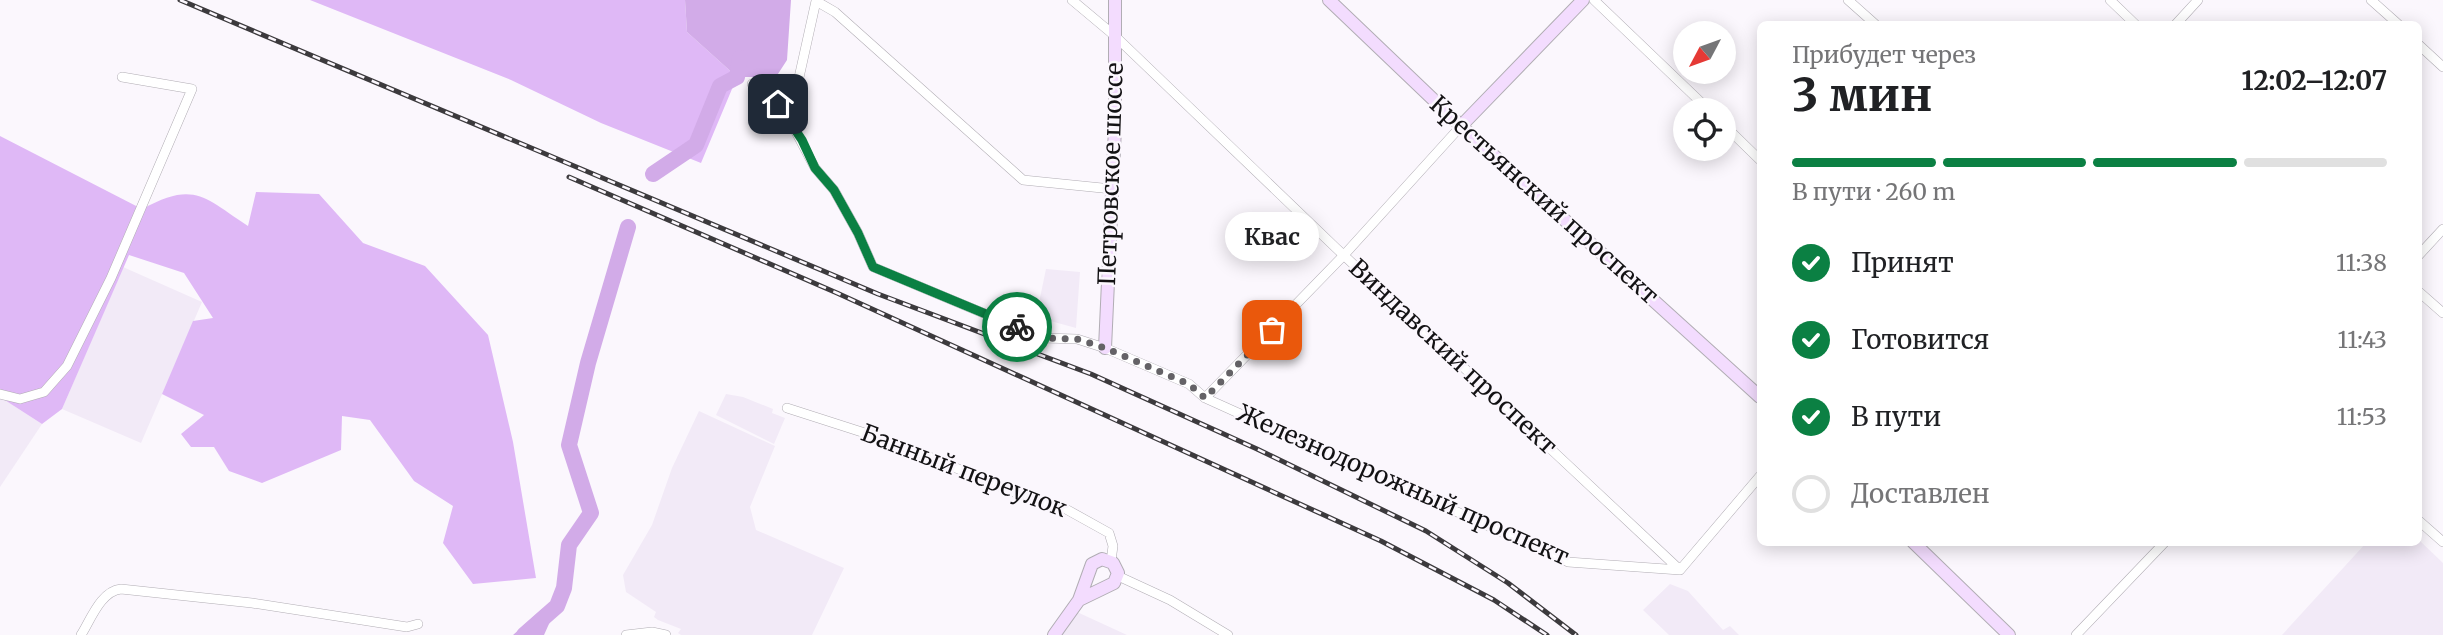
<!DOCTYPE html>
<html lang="ru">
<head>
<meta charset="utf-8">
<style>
	body { margin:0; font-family:Merriweather,serif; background:#f2f2f2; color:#202124; height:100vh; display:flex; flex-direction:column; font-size:26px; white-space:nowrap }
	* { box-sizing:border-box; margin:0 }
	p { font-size:23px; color:#757577 }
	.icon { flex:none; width:38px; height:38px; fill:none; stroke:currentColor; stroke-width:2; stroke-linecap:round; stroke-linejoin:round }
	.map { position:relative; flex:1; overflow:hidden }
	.sheet { position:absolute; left:1757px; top:21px; width:665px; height:525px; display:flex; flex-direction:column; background:#fff; border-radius:10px; box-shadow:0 4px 18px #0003 }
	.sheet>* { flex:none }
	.needle { width:46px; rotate:229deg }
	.controls { position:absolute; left:1673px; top:21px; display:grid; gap:14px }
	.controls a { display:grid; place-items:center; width:63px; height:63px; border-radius:50%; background:#fff; box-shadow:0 4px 18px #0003; font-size:35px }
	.pin { position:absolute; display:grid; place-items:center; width:60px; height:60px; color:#fff; margin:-30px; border-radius:14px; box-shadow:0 4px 10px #0006 }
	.courier { position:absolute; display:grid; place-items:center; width:70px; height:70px; margin:-35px; border:5px solid #0b8043; border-radius:50%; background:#fff; color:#222; box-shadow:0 2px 9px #0007 }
	.bubble { position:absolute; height:49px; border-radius:24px; background:#fff; box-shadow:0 4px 18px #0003; font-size:23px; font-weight:700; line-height:49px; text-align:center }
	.summary em { font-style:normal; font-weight:700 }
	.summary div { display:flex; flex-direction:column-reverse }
	.summary { display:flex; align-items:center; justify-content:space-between; height:119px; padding:0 35px }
	h1 { font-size:46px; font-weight:700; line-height:52px }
	.bar { display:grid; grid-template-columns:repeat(4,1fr); gap:10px 7px; align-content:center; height:84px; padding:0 35px }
	.bar i { height:9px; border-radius:5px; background:#e0e0e0 }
	.bar .selected { background:#0b8043 }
	.bar p { grid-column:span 4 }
	ol { padding:0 35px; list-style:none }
	li { display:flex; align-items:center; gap:21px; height:77px }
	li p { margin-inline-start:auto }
	li .icon { padding:7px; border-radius:50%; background:#0b8043; color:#fff; stroke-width:4 }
	li:last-child { color:#757577 }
	li i { width:38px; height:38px; border:4px solid #e0e0e0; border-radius:50% }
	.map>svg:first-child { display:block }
</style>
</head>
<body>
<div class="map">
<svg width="2443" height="635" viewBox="0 0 2443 635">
	<rect width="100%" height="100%" fill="#fbf7fd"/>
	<path fill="#f2eaf7" d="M 123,267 L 202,302 L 141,443 L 62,409 Z
		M 1046,269 L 1080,272 L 1076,328 L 1036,317 Z
		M 726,394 L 743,397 L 773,409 L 772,413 L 785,418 L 774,444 L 716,415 Z
		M 0,397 L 42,424 L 0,487 Z
		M 699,411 L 775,446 L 750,507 L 756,530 L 844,568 L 812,635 L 681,635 L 678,633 L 681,629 L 658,620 L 654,617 L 656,612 L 626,592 L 623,575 L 652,525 L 672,468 Z
		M 2419,540 L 2443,563 L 2443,635 L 2282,635 L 2366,543 L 2418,542 Z
		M 1670,584 L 1688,591 L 1723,630 L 1730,626 L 1739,635 L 1669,635 L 1643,610 Z
		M 1077,612 L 1127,635 L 1060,635 Z"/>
	<path fill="#dfb8f6" d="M 310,0 L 685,0 L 687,32 L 737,77 L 701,163 L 601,123 L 511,80 Z
		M 0,136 L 142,209 C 194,181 203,196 248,226 L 256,192 L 319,194 L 363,243 L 425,266 L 488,335 L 513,442 L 536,578 L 473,584 L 443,543 L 453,506 L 414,481 L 370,420 L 342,416 L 341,450 L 262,483 L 229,471 L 214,447 L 191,447 L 181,434 L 204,415 L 162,394 L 193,321 L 213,318 L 184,273 L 129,255 L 62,409 L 42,424 L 0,397 Z"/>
	<path fill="#d2abe8" d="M 685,0 L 791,0 L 787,60 L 776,77 L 737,77 L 687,32 Z
		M 557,606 L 544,635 L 513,635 L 542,609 Z"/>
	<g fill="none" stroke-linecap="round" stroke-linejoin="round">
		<path stroke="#d2abe8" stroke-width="16" d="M 653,174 L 696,145 L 720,86 L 737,77 L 740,58
			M 524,635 L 557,606 L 564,588 L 569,545 L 591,513 L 569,445 L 588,363 L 628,227"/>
		<g stroke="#b1adb4" stroke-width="10">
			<path id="street" d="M 1072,0 L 1115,36 L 1336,248 L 1680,570
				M 1594,0 L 1709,110
				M 1848,0 L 1875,24
				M 2110,0 L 2135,24
				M 2371,0 L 2398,24
				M 2176,24 L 2198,0
				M 2418,44 L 2443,67
				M 752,84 L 785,111 L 815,168 L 834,190 L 858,233 L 873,267 L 1043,338 L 1077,339 L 1105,348 L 1189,384 L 1205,398 L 1568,562 L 1680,570
				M 778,104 L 798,82 L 816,1 L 835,12 L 1023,180 L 1112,189
				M 1724,125 L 1760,160
				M 2418,256 L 2443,229
				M 2418,291 L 2443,313
				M 0,394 L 20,399 L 44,392 L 67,366 L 111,278 L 192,89 L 122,77
				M 1205,398 L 1344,255 L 1461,126
				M 787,408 L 896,443 L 1045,505 L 1064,508 L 1109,533 L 1113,546 L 1111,561
				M 2418,520 L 2443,542
				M 1680,570 L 1760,476
				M 1118,576 L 1170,600 L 1228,635
				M 81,635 C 91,619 101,591 121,589 L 252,603 L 407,627 L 418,624
				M 626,635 L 652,632 L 666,635
				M 2076,635 L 2165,542"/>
		</g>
		<g stroke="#b1adb4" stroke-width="14">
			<path id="secondary" d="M 1329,0 L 1461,126 L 1760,397
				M 1461,126 L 1583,0
				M 1105,348 L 1115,128 L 1115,0
				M 1913,542 L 2009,635
				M 1054,635 L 1079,600 L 1092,564 L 1102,559 L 1113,563 L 1118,573 L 1114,583 L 1079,600"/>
		</g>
		<use href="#street" stroke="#fff" stroke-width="9"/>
		<use href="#secondary" stroke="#f3dcfe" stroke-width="12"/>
		<g stroke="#3c3a3d" stroke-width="5">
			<path id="rail" d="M 180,0 L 878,294 L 1091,374 L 1257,449 L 1426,531 L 1508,583 L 1576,635
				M 569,177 L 837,293 L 1381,541 L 1494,600 L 1547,635"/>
		</g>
		<use href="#rail" stroke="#fbf7fd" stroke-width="2.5" stroke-dasharray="8" stroke-linecap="butt"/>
	</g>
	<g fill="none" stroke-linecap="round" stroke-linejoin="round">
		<path stroke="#646266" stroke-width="7" stroke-dasharray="0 12.6" d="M 1017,327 L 1043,338 L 1077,339 L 1105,348 L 1189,384 L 1205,398 L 1272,330"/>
		<path stroke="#0b8043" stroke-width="9" d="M 778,104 L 802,140 L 815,168 L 834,190 L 858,233 L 873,267 L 1017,327"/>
	</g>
	<g text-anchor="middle" stroke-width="5" stroke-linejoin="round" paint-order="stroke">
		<g font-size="24" fill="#131214" stroke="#fbf7fd">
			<text transform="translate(1111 174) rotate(-88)" y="8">Петровское шоссе</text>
			<text transform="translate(1544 200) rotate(42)" y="8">Крестьянский проспект</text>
			<text transform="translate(1453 357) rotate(43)" y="8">Виндавский проспект</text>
			<text transform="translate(964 471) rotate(21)" y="8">Банный переулок</text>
			<text transform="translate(1403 485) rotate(24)" y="8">Железнодорожный проспект</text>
		</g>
	</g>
</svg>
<div class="controls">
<a><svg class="needle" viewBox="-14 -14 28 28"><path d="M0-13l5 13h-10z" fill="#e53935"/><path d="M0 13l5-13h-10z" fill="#757577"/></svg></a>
<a><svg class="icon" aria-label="locate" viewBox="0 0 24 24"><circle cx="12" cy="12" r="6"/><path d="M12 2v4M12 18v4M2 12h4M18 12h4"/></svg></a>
</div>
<div class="pin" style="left:1272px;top:330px;background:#ea580c"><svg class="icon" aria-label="bag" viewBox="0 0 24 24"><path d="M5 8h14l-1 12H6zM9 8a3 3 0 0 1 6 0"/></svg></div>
<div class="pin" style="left:778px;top:104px;background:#1f2937"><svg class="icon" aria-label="home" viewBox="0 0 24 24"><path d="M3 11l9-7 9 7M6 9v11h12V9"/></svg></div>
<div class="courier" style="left:1017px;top:327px"><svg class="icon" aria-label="bike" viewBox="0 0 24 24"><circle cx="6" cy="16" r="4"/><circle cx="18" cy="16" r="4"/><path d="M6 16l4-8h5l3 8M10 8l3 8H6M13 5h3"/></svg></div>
<div class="bubble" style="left:1225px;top:212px;width:94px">Квас</div>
<section class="sheet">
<div class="summary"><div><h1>3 мин</h1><p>Прибудет через</p></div><em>12:02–12:07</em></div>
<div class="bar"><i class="selected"></i><i class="selected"></i><i class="selected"></i><i></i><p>В пути · 260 m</p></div>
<ol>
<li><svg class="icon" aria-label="check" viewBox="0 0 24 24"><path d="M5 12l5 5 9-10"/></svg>Принят<p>11:38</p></li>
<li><svg class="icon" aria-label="check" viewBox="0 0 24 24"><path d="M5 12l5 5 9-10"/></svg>Готовится<p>11:43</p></li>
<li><svg class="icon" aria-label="check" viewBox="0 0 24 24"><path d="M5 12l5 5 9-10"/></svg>В пути<p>11:53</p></li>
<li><i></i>Доставлен</li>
</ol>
</section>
</div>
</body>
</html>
